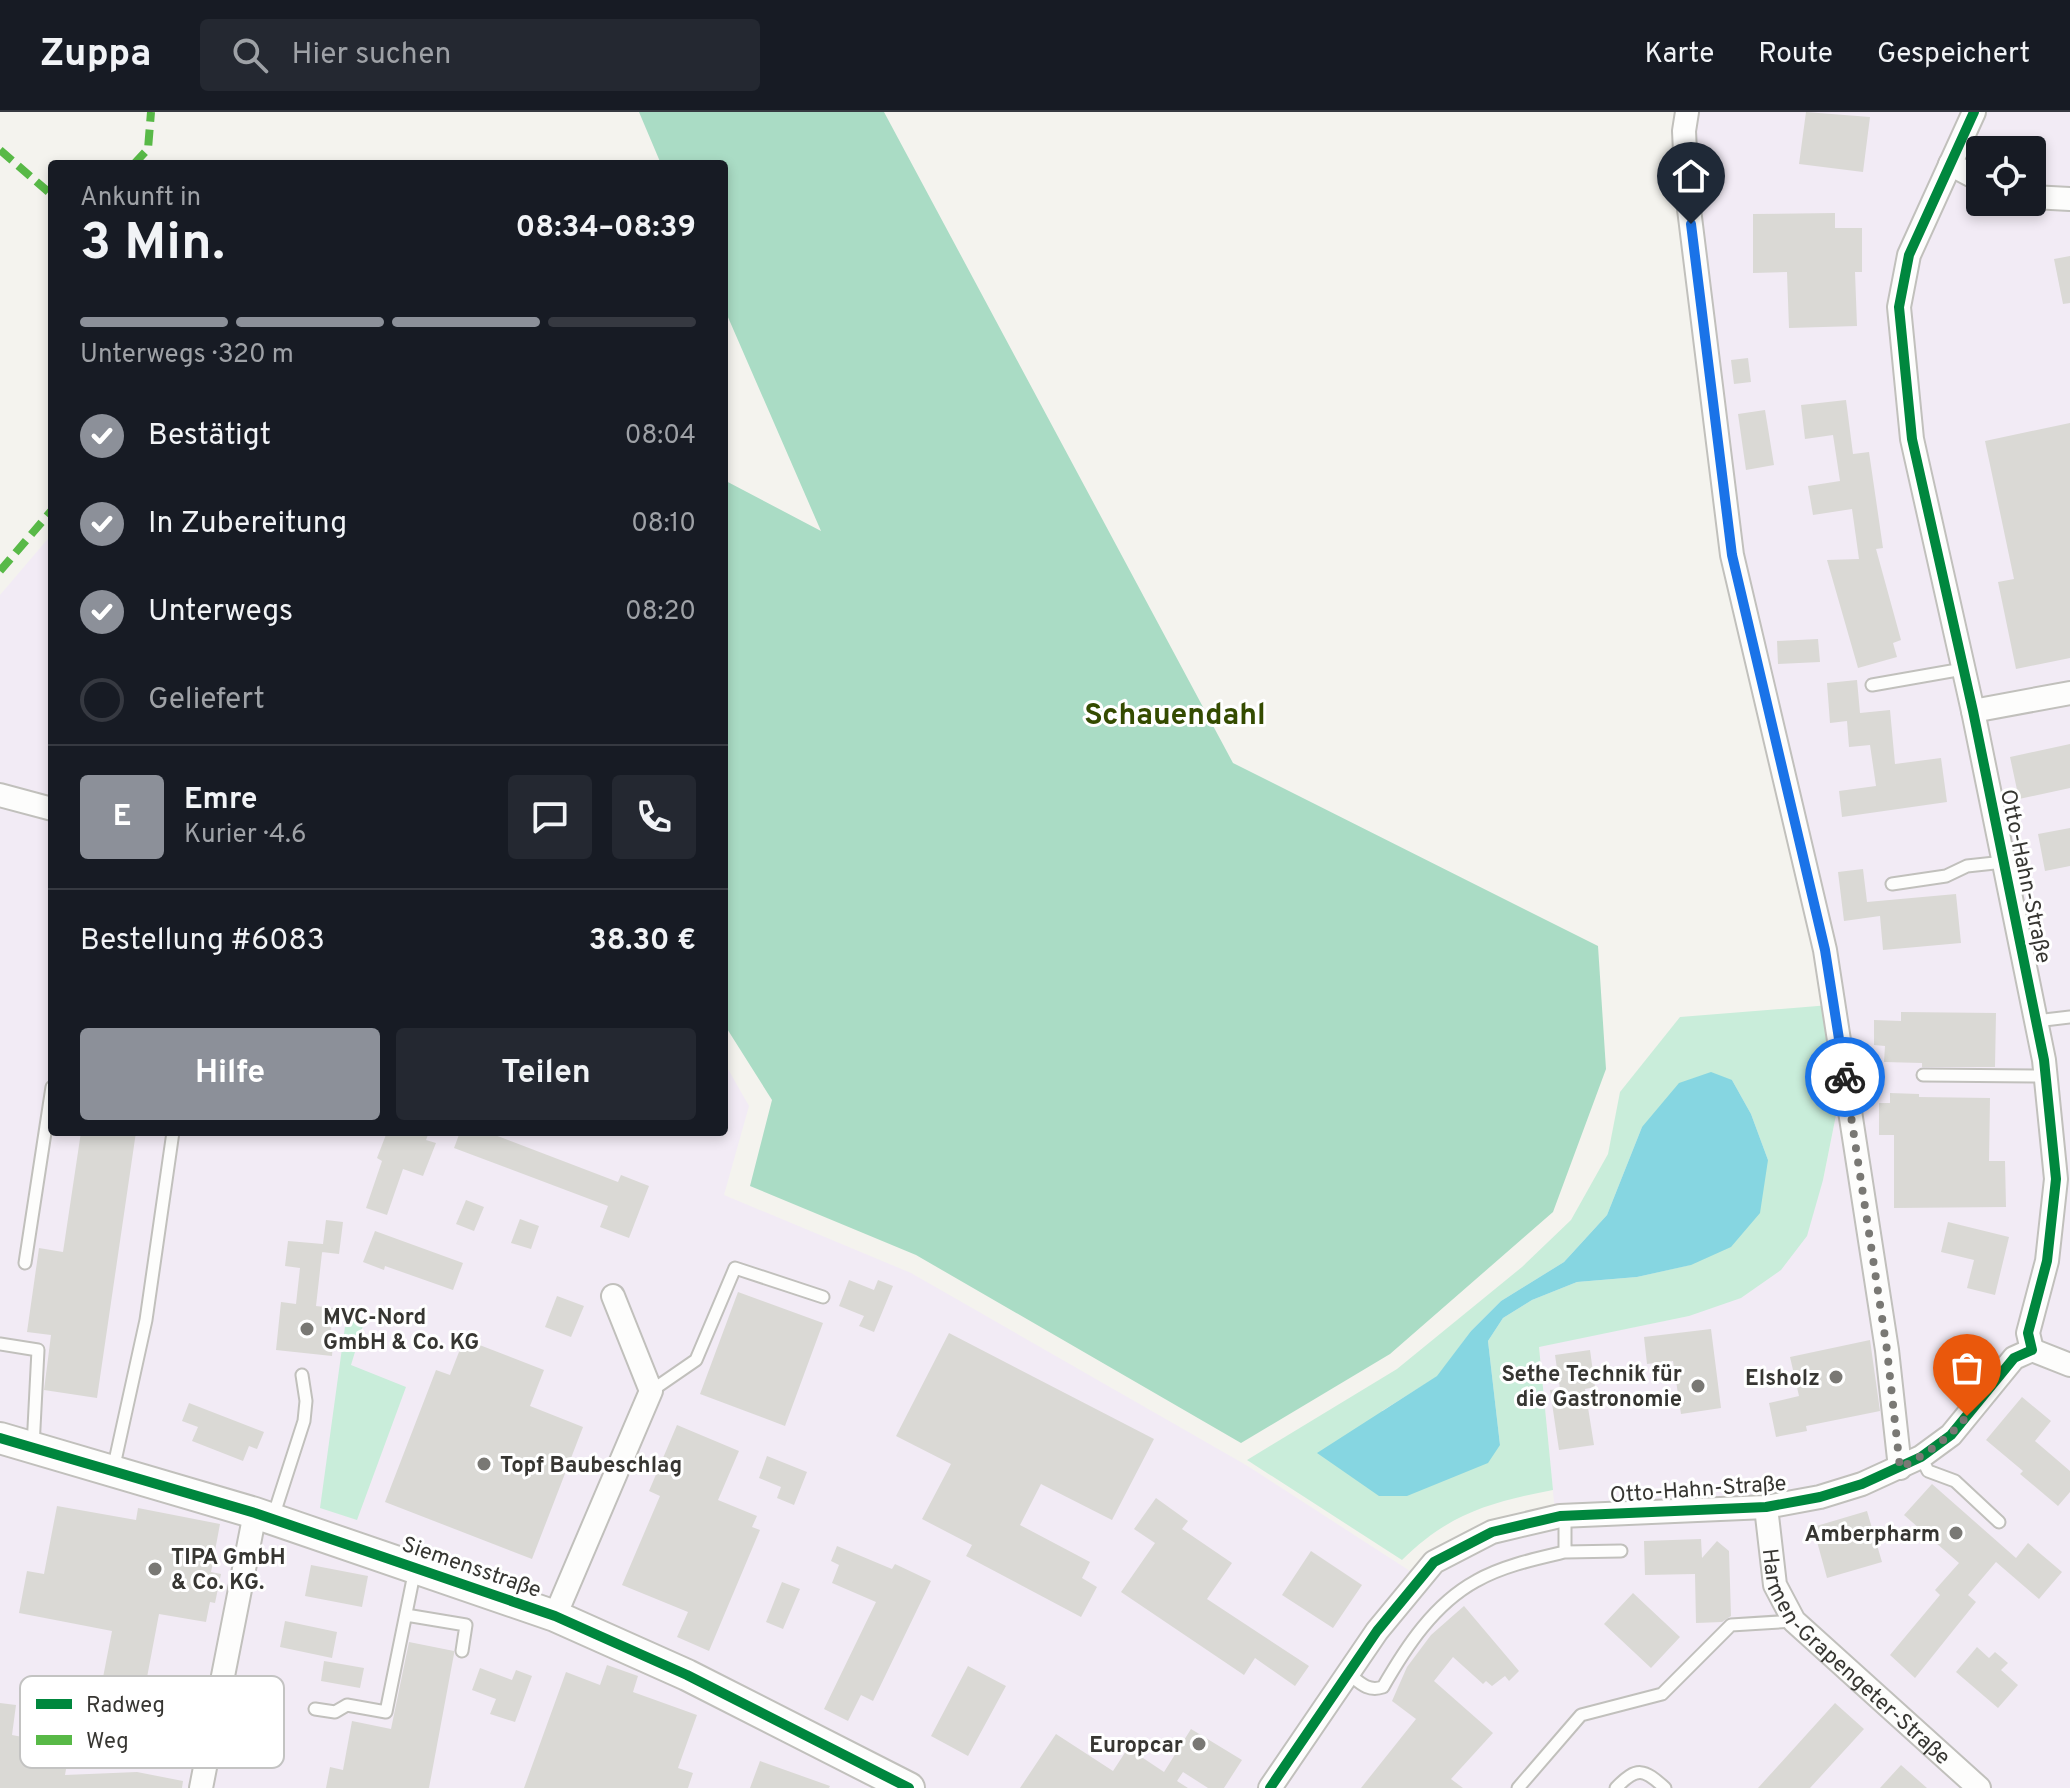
<!DOCTYPE html>
<html lang="de">
<head>
<meta charset="utf-8">
<style>
	body { margin:0; font-family:Overpass,sans-serif; background:#242831; color:#f1f3f6; height:100vh; display:flex; flex-direction:column; font-size:30px; white-space:nowrap }
	* { box-sizing:border-box; margin:0 }
	p { font-size:26px; color:#9ea1a6 }
	.icon { flex:none; width:44px; height:44px; fill:none; stroke:currentColor; stroke-width:2; stroke-linecap:round; stroke-linejoin:round }
	.map { position:relative; flex:1; overflow:hidden }
	.side { position:absolute; left:48px; top:48px; width:680px; height:976px; display:flex; flex-direction:column; background:#171b24; border-radius:8px; box-shadow:0 4px 12px #0003 }
	.side>* { flex:none }
	.tools { position:absolute; left:1966px; top:24px; display:grid; gap:16px }
	.tools a { display:grid; place-items:center; width:80px; height:80px; border-radius:8px; background:#171b24; box-shadow:0 4px 12px #0003; font-size:40px }
	.pin { position:absolute; display:grid; place-items:center; width:68px; height:68px; color:#fff; margin:-82px -34px; border-radius:50% 50% 50% 0; rotate:-45deg; box-shadow:0 0 8px #0007 }
	.pin .icon { rotate:45deg }
	.courier { position:absolute; display:grid; place-items:center; width:80px; height:80px; margin:-40px; border:6px solid #1a73e8; border-radius:50%; background:#fff; color:#222; box-shadow:0 2px 10px #0007 }
	.head em { font-style:normal; font-weight:700 }
	.head div { display:flex; flex-direction:column-reverse }
	.head { display:flex; align-items:center; justify-content:space-between; height:136px; padding:0 32px }
	h1 { font-size:52px; font-weight:700; line-height:60px }
	.bar { display:grid; grid-template-columns:repeat(4,1fr); gap:12px 8px; align-content:center; height:96px; padding:0 32px }
	.bar i { height:10px; border-radius:6px; background:#363941 }
	.bar .active { background:#8c9099 }
	.bar p { grid-column:span 4 }
	.line { display:flex; align-items:center; gap:20px; padding:0 32px; border-top:2px solid #363941 }
	.line div { flex:1 }
	.round { display:grid; place-items:center; flex:none; width:84px; height:84px; border-radius:8px; background:#242831 }
	ol { padding:0 32px; list-style:none }
	li { display:flex; align-items:center; gap:24px; height:88px }
	li p { margin-inline-start:auto }
	li .icon { padding:8px; border-radius:50%; background:#8c9099; color:#fff; stroke-width:4 }
	li:last-child { color:#9ea1a6 }
	li i { width:44px; height:44px; border:4px solid #363941; border-radius:50% }
	.primary-button { display:flex; gap:16px; margin-top:auto; padding:16px 32px }
	.primary-button a { flex:1; height:92px; border-radius:8px; background:#8c9099; color:#fff; font-size:32px; font-weight:700; line-height:92px; text-align:center }
	.primary-button a+a { background:#242831; color:#f1f3f6 }
	header { display:flex; align-items:center; gap:48px; box-sizing:border-box; height:112px; padding:0 40px; background:#171b24; border-bottom:2px solid #363941 }
	header strong { font-size:38px }
	nav { display:flex; gap:44px; margin-inline-start:auto; font-size:28px }
	.search { width:560px; height:72px; background:#242831; display:flex; align-items:center; gap:20px; box-sizing:border-box; padding:0 28px; border-radius:8px; color:#9ea1a6; font-size:30px }
	.map>svg:first-child { display:block }
</style>
</head>
<body>
<header>
<strong>Zuppa</strong>
<div class="search"><svg class="icon" aria-label="search" viewBox="0 0 24 24"><circle cx="10" cy="10" r="6"/><path d="M15 15l6 6"/></svg>Hier suchen</div>
<nav><a>Karte</a><a>Route</a><a>Gespeichert</a></nav>
</header>
<div class="map">
<svg width="2070" height="1676" viewBox="0 0 2070 1676">
	<rect width="100%" height="100%" fill="#f4f3ee"/>
	<path fill="#f2ebf5" fill-rule="evenodd" d="M 1693,0 L 2070,0 L 2070,1676 L 0,1676 L 0,483 L 52,422 L 52,1020 L 724,1020 L 724,950 L 749,994 L 724,1083 L 911,1161 L 1246,1353 L 1427,1470 L 1439,1457 L 1494,1428 L 1556,1411 L 1539,1234 L 1689,1204 L 1823,1068 L 1836,1003 L 1830,893 L 1737,429 L 1693,80 ZM 1980,38 L 2032,38 L 2032,90 L 1980,90 Z"/>
	<path fill="#c9edda" fill-rule="evenodd" d="M 1830,893 L 1836,1003 L 1823,1068 L 1807,1124 L 1781,1158 L 1741,1186 L 1689,1204 L 1539,1235 L 1553,1378 C 1491,1390 1448,1402 1402,1448 L 1247,1348 L 1397,1257 L 1522,1155 L 1571,1108 L 1608,1042 L 1620,980 L 1680,905 ZM 1732,968 L 1751,1002 L 1768,1048 L 1690,1153 L 1637,1165 L 1577,1170 L 1532,1188 L 1503,1206 L 1488,1229 L 1500,1333 L 1382,1299 L 1438,1264 L 1471,1219 L 1501,1189 L 1564,1150 L 1607,1103 L 1642,1015 Z
		M 347,1200 L 365,1207 L 351,1253 L 406,1275 L 357,1408 L 320,1396 Z"/>
	<path fill="#aadcc5" d="M 639,0 L 884,0 L 1233,651 L 1598,834 L 1606,957 L 1553,1100 L 1390,1242 L 1241,1331 L 916,1143 L 750,1074 L 772,988 L 724,912 L 724,368 L 821,419 L 724,196 L 724,52 L 661,52 Z"/>
	<path fill="#86d6e1" d="M 1711,960 L 1732,968 L 1751,1002 L 1768,1048 L 1760,1101 L 1731,1135 L 1691,1153 L 1637,1165 L 1577,1170 L 1532,1188 L 1503,1206 L 1488,1229 L 1500,1333 L 1488,1351 L 1407,1384 L 1379,1384 L 1317,1341 L 1437,1264 L 1471,1219 L 1501,1189 L 1564,1150 L 1607,1103 L 1642,1015 L 1679,971 Z"/>
	<path fill="#dad9d5" d="M 1806,0 L 1870,5 L 1863,60 L 1799,52 Z
		M 1835,101 L 1835,116 L 1862,116 L 1862,160 L 1855,160 L 1857,214 L 1789,216 L 1787,160 L 1753,161 L 1753,102 Z
		M 2070,144 L 2070,191 L 2063,192 L 2054,147 Z
		M 1748,246 L 1751,270 L 1734,272 L 1731,248 Z
		M 1846,288 L 1853,342 L 1869,340 L 1883,436 L 1876,437 L 1901,528 L 1893,531 L 1897,545 L 1858,556 L 1827,448 L 1859,447 L 1852,397 L 1813,403 L 1808,374 L 1840,369 L 1833,323 L 1805,327 L 1801,293 Z
		M 1765,298 L 1774,353 L 1746,358 L 1738,302 Z
		M 2070,311 L 2070,546 L 2016,557 L 1998,470 L 2014,467 L 1985,329 Z
		M 1818,527 L 1820,550 L 1778,552 L 1777,529 Z
		M 1857,568 L 1860,601 L 1890,598 L 1895,652 L 1941,646 L 1947,690 L 1842,705 L 1839,679 L 1876,674 L 1870,633 L 1849,635 L 1847,609 L 1830,611 L 1827,571 Z
		M 2070,632 L 2070,676 L 2019,687 L 2010,645 Z
		M 2070,716 L 2070,754 L 2045,759 L 2038,722 Z
		M 1863,757 L 1867,790 L 1956,782 L 1961,831 L 1883,838 L 1880,804 L 1844,809 L 1838,760 Z
		M 1901,900 L 1996,901 L 1995,955 L 1922,955 L 1922,951 L 1884,950 L 1885,934 L 1874,933 L 1874,908 L 1901,909 Z
		M 1890,981 L 1919,982 L 1919,985 L 1990,986 L 1989,1049 L 2005,1049 L 2006,1095 L 1894,1096 L 1894,1023 L 1879,1023 L 1879,991 L 1890,991 Z
		M 81,1020 L 136,1020 L 97,1286 L 44,1278 L 51,1223 L 27,1220 L 39,1136 L 63,1140 Z
		M 387,1020 L 429,1020 L 426,1028 L 436,1031 L 423,1064 L 403,1057 L 387,1103 L 366,1096 L 382,1049 L 377,1046 Z
		M 460,1020 L 487,1020 L 618,1070 L 621,1063 L 649,1074 L 629,1126 L 600,1115 L 608,1094 L 454,1036 Z
		M 466,1088 L 484,1095 L 474,1119 L 456,1112 Z
		M 520,1107 L 539,1114 L 531,1137 L 511,1131 Z
		M 326,1108 L 343,1110 L 339,1142 L 322,1140 Z
		M 1948,1110 L 2009,1125 L 1995,1183 L 1967,1176 L 1974,1148 L 1941,1140 Z
		M 375,1119 L 463,1151 L 453,1178 L 385,1154 L 384,1158 L 363,1150 Z
		M 288,1129 L 323,1132 L 316,1194 L 333,1196 L 330,1230 L 333,1231 L 332,1244 L 276,1238 L 281,1190 L 296,1192 L 300,1156 L 285,1154 Z
		M 849,1168 L 874,1178 L 878,1168 L 893,1174 L 874,1220 L 859,1214 L 864,1204 L 839,1194 Z
		M 738,1180 L 823,1211 L 785,1314 L 700,1282 Z
		M 557,1184 L 584,1194 L 571,1225 L 545,1215 Z
		M 1711,1217 L 1721,1296 L 1681,1302 L 1673,1249 L 1647,1252 L 1644,1225 Z
		M 949,1221 L 1154,1327 L 1112,1408 L 1041,1372 L 1020,1413 L 1090,1450 L 1082,1466 L 1097,1475 L 1081,1505 L 966,1444 L 972,1433 L 922,1407 L 951,1352 L 896,1324 Z
		M 464,1227 L 544,1258 L 530,1294 L 583,1315 L 532,1447 L 385,1390 L 436,1258 L 450,1263 Z
		M 1870,1228 L 1880,1299 L 1806,1314 L 1807,1319 L 1776,1325 L 1769,1291 L 1799,1284 L 1790,1245 Z
		M 1590,1238 L 1595,1275 L 1585,1277 L 1594,1333 L 1559,1338 L 1550,1278 L 1560,1277 L 1555,1243 Z
		M 2022,1285 L 2051,1309 L 2035,1329 L 2070,1359 L 2070,1380 L 2058,1394 L 2020,1362 L 2023,1359 L 1986,1328 Z
		M 189,1291 L 264,1320 L 257,1337 L 249,1334 L 243,1349 L 192,1329 L 198,1315 L 182,1309 Z
		M 677,1313 L 739,1339 L 718,1388 L 757,1404 L 752,1415 L 760,1418 L 709,1539 L 677,1525 L 688,1500 L 622,1473 L 660,1384 L 649,1379 Z
		M 767,1344 L 807,1360 L 794,1393 L 777,1386 L 781,1375 L 759,1366 Z
		M 1932,1372 L 2016,1446 L 2028,1431 L 2062,1460 L 2039,1487 L 1996,1450 L 1968,1483 L 1976,1490 L 1915,1566 L 1890,1543 L 1940,1483 L 1935,1478 L 1959,1451 L 1904,1403 Z
		M 1156,1386 L 1188,1409 L 1182,1417 L 1232,1451 L 1207,1487 L 1309,1554 L 1295,1574 L 1255,1546 L 1244,1563 L 1121,1480 L 1155,1431 L 1134,1417 Z
		M 57,1394 L 136,1408 L 138,1396 L 220,1412 L 211,1460 L 221,1462 L 215,1491 L 210,1490 L 206,1510 L 159,1502 L 141,1597 L 180,1605 L 175,1633 L 93,1617 L 112,1519 L 19,1501 L 27,1459 L 44,1462 Z
		M 1867,1399 L 1882,1450 L 1827,1466 L 1813,1415 Z
		M 1701,1427 L 1702,1446 L 1717,1429 L 1729,1439 L 1731,1504 L 1722,1510 L 1696,1511 L 1695,1462 L 1645,1463 L 1644,1429 Z
		M 837,1434 L 892,1457 L 895,1452 L 931,1469 L 873,1589 L 861,1583 L 848,1609 L 824,1597 L 876,1490 L 832,1471 L 839,1453 L 831,1449 Z
		M 1311,1439 L 1362,1473 L 1333,1516 L 1282,1483 Z
		M 311,1453 L 368,1464 L 362,1495 L 305,1484 Z
		M 782,1470 L 800,1477 L 783,1517 L 766,1510 Z
		M 1633,1481 L 1680,1525 L 1651,1556 L 1604,1512 Z
		M 1464,1494 L 1519,1559 L 1509,1569 L 1505,1564 L 1492,1574 L 1486,1569 L 1483,1572 L 1453,1545 L 1434,1569 L 1493,1621 L 1451,1667 L 1463,1676 L 1361,1676 L 1416,1607 L 1392,1589 L 1407,1555 L 1431,1523 Z
		M 285,1509 L 337,1520 L 332,1546 L 280,1535 Z
		M 409,1530 L 454,1539 L 454,1542 L 429,1676 L 326,1676 L 330,1655 L 343,1658 L 352,1609 L 391,1617 Z
		M 1977,1535 L 1989,1546 L 1995,1540 L 2008,1551 L 2001,1558 L 2018,1573 L 1998,1596 L 1956,1560 Z
		M 324,1549 L 364,1556 L 360,1576 L 321,1569 Z
		M 607,1553 L 638,1564 L 633,1580 L 697,1603 L 678,1656 L 693,1661 L 688,1676 L 524,1676 L 566,1560 L 600,1573 Z
		M 968,1554 L 1006,1574 L 968,1644 L 931,1624 Z
		M 480,1556 L 512,1568 L 516,1558 L 532,1564 L 515,1610 L 490,1602 L 496,1587 L 472,1578 Z
		M 0,1591 L 16,1593 L 12,1623 L 70,1634 L 65,1663 L 137,1660 L 183,1669 L 182,1676 L 0,1676 Z
		M 1835,1591 L 1864,1617 L 1810,1676 L 1758,1676 Z
		M 1191,1617 L 1242,1648 L 1224,1676 L 1208,1676 L 1183,1660 L 1177,1669 L 1188,1676 L 1020,1676 L 1056,1622 L 1113,1659 L 1128,1636 L 1164,1660 Z
		M 760,1649 L 830,1674 L 829,1676 L 750,1676 Z
		M 1901,1653 L 1927,1676 L 1880,1676 Z"/>
	<g fill="none" stroke-linecap="round" stroke-linejoin="round">
		<g stroke="#c1c0bc" stroke-width="15">
			<path id="lane" d="M 1872,573 L 1963,557
				M 1892,772 L 1946,764 L 1967,754 L 2004,750
				M 2036,909 L 2070,905
				M 1923,963 L 2046,964
				M 25,1151 L 52,975
				M 0,1232 L 38,1238 L 33,1335
				M 651,1279 L 696,1248 L 735,1156 L 823,1185
				M 1921,1345 L 1928,1359 L 1955,1369 L 1999,1410
				M 113,1358 L 146,1208 L 173,1020
				M 273,1405 L 304,1309 L 306,1289 L 302,1263
				M 1565,1440 L 1621,1439
				M 406,1503 L 466,1513 L 462,1539
				M 1349,1562 C 1360,1571 1368,1580 1383,1575 C 1406,1535 1434,1492 1476,1469 C 1502,1454 1535,1447 1565,1440 L 1565,1404
				M 315,1597 L 335,1600 L 347,1593 L 386,1600 L 415,1457
				M 1518,1676 L 1581,1603 L 1662,1582 L 1731,1513 L 1794,1509
				M 1616,1676 C 1637,1654 1644,1657 1665,1676"/>
		</g>
		<g stroke="#c1c0bc" stroke-width="26">
			<g id="street">
				<path d="M 1687,0 L 1684,19 L 1687,81 L 1732,443 L 1825,838 L 1887,1238 L 1900,1356"/>
				<path d="M 1974,0 L 1909,143 L 1899,195 L 1912,327 L 1973,599 L 2044,948 L 2056,1067 L 2047,1149 L 2028,1221 L 2032,1238"/>
				<path d="M 1950,52 L 1980,68"/>
				<path d="M 2032,85 L 2070,87"/>
				<path d="M 1973,599 L 2070,581"/>
				<path d="M 0,683 L 52,697"/>
				<path d="M 2032,1238 L 2070,1253"/>
				<path id="s1" d="M 1766,1395 L 1775,1473 L 1794,1509 L 1979,1676"/>
				<path d="M 555,1504 L 651,1279 L 613,1184"/>
				<path d="M 201,1676 L 255,1401"/>
				<path d="M 1270,1676 L 1377,1519 L 1434,1450 L 1492,1420 L 1560,1404 L 1766,1395 L 1820,1385 L 1862,1372 L 1921,1345 L 1951,1323 L 2014,1246 L 2032,1238"/>
			</g>
		</g>
		<g stroke="#c1c0bc" stroke-width="34">
			<path id="secondary" d="M 0,1326 L 255,1401 L 555,1504 L 687,1563 L 909,1676"/>
		</g>
		<use href="#lane" stroke="#fdfdfc" stroke-width="11"/>
		<use href="#street" stroke="#fdfdfc" stroke-width="22"/>
		<use href="#secondary" stroke="#fdfdfc" stroke-width="30"/>
		<path stroke="#58b947" stroke-width="8" stroke-dasharray="16 8" stroke-linecap="butt" d="M 0,38 L 52,83
			M 134,52 L 148,37 L 151,0
			M 0,459 L 52,398"/>
		<g stroke="#fff" stroke-width="15">
			<path id="cycleway" d="M 1974,0 L 1909,143 L 1899,195 L 1912,327 L 1973,599 L 2044,948 L 2056,1067 L 2047,1149 L 2028,1221 L 2032,1238
				M 0,1326 L 255,1401 L 555,1504 L 687,1563 L 909,1676
				M 1270,1676 L 1377,1519 L 1434,1450 L 1492,1420 L 1560,1404 L 1766,1395 L 1820,1385 L 1862,1372 L 1921,1345 L 1951,1323 L 2014,1246 L 2032,1238"/>
		</g>
		<use href="#cycleway" stroke="#00873e" stroke-width="10"/>
	</g>
	<g fill="none" stroke-linecap="round" stroke-linejoin="round">
		<path stroke="#797874" stroke-width="8" stroke-dasharray="0 14.4" d="M 1845,965 L 1887,1238 L 1900,1356 C 1927,1342 1948,1327 1967,1304"/>
		<path stroke="#1a73e8" stroke-width="10" d="M 1691,112 L 1732,443 L 1825,838 L 1845,965"/>
	</g>
	<g fill="#797874" stroke="#fff" stroke-width="3">
		<circle cx="307" cy="1217" r="8"/>
		<circle cx="1836" cy="1265" r="8"/>
		<circle cx="1698" cy="1274" r="8"/>
		<circle cx="484" cy="1352" r="8"/>
		<circle cx="1956" cy="1421" r="8"/>
		<circle cx="155" cy="1457" r="8"/>
		<circle cx="1199" cy="1632" r="8"/>
	</g>
	<g text-anchor="middle" stroke-width="6" stroke-linejoin="round" paint-order="stroke">
		<g font-size="22" fill="#373632" stroke="#fff">
			<text transform="translate(2027 764) rotate(78)" y="8">Otto-Hahn-Straße</text>
			<text transform="translate(1698 1376) rotate(-4)" y="8">Otto-Hahn-Straße</text>
			<text transform="translate(472 1454) rotate(19)" y="8">Siemensstraße</text>
			<text dy="8" stroke="none"><textPath href="#s1" startOffset="184">Harmen-Grapengeter-Straße</textPath></text>
		</g>
		<g font-size="22" font-weight="bold" fill="#373632" stroke="#fff" text-anchor="end">
			<text x="323" y="1212" text-anchor="start">MVC-Nord<tspan x="323" dy="25">GmbH &amp; Co. KG</tspan></text>
			<text x="1682" y="1269">Sethe Technik für<tspan x="1682" dy="25">die Gastronomie</tspan></text>
			<text x="1820" y="1273">Elsholz</text>
			<text x="500" y="1360" text-anchor="start">Topf Baubeschlag</text>
			<text x="1940" y="1429">Amberpharm</text>
			<text x="171" y="1452" text-anchor="start">TIPA GmbH<tspan x="171" dy="25">&amp; Co. KG.</tspan></text>
			<text x="1183" y="1640">Europcar</text>
		</g>
		<g font-size="30" font-weight="bold" fill="#344b00" stroke="#fff">
			<text x="1175" y="612">Schauendahl</text>
		</g>
	</g>
	<rect x="20" y="1564" width="264" height="92" rx="12" fill="#fff" stroke="#c3c3c2" stroke-width="2"/>
	<rect x="36" y="1587" width="36" height="10" fill="#00873e"/>
	<rect x="36" y="1623" width="36" height="10" fill="#58b947"/>
	<g font-size="22" fill="#373632">
		<text x="86" y="1600">Radweg</text>
		<text x="86" y="1636">Weg</text>
	</g>
</svg>
<div class="tools">
<a><svg class="icon" aria-label="locate" viewBox="0 0 24 24"><circle cx="12" cy="12" r="6"/><path d="M12 2v4M12 18v4M2 12h4M18 12h4"/></svg></a>
</div>
<div class="pin" style="left:1967px;top:1304px;background:#ea580c"><svg class="icon" aria-label="bag" viewBox="0 0 24 24"><path d="M5 8h14l-1 12H6zM9 8a3 3 0 0 1 6 0"/></svg></div>
<div class="pin" style="left:1691px;top:112px;background:#1f2937"><svg class="icon" aria-label="home" viewBox="0 0 24 24"><path d="M3 11l9-7 9 7M6 9v11h12V9"/></svg></div>
<div class="courier" style="left:1845px;top:965px"><svg class="icon" aria-label="bike" viewBox="0 0 24 24"><circle cx="6" cy="16" r="4"/><circle cx="18" cy="16" r="4"/><path d="M6 16l4-8h5l3 8M10 8l3 8H6M13 5h3"/></svg></div>
<section class="side">
<div class="head"><div><h1>3 Min.</h1><p>Ankunft in</p></div><em>08:34–08:39</em></div>
<div class="bar"><i class="active"></i><i class="active"></i><i class="active"></i><i></i><p>Unterwegs · 320 m</p></div>
<ol>
<li><svg class="icon" aria-label="check" viewBox="0 0 24 24"><path d="M5 12l5 5 9-10"/></svg>Bestätigt<p>08:04</p></li>
<li><svg class="icon" aria-label="check" viewBox="0 0 24 24"><path d="M5 12l5 5 9-10"/></svg>In Zubereitung<p>08:10</p></li>
<li><svg class="icon" aria-label="check" viewBox="0 0 24 24"><path d="M5 12l5 5 9-10"/></svg>Unterwegs<p>08:20</p></li>
<li><i></i>Geliefert</li>
</ol>
<div class="line" style="height:144px"><b class="round" style="background:#8c9099;color:#fff">E</b><div><b>Emre</b><p>Kurier · 4.6</p></div><a class="round"><svg class="icon" aria-label="chat" viewBox="0 0 24 24"><path d="M4 5h16v11H9l-5 4z"/></svg></a><a class="round"><svg class="icon" aria-label="phone" viewBox="0 0 24 24"><path d="M5 4h4l2 5-3 2q2 4 5 5l2-3 5 2v4C11 20 4 13 5 4z"/></svg></a></div>
<div class="line" style="height:104px"><div>Bestellung #6083</div><b>38.30 €</b></div>
<div class="primary-button"><a>Hilfe</a><a>Teilen</a></div>
</section>
</div>
</body>
</html>
